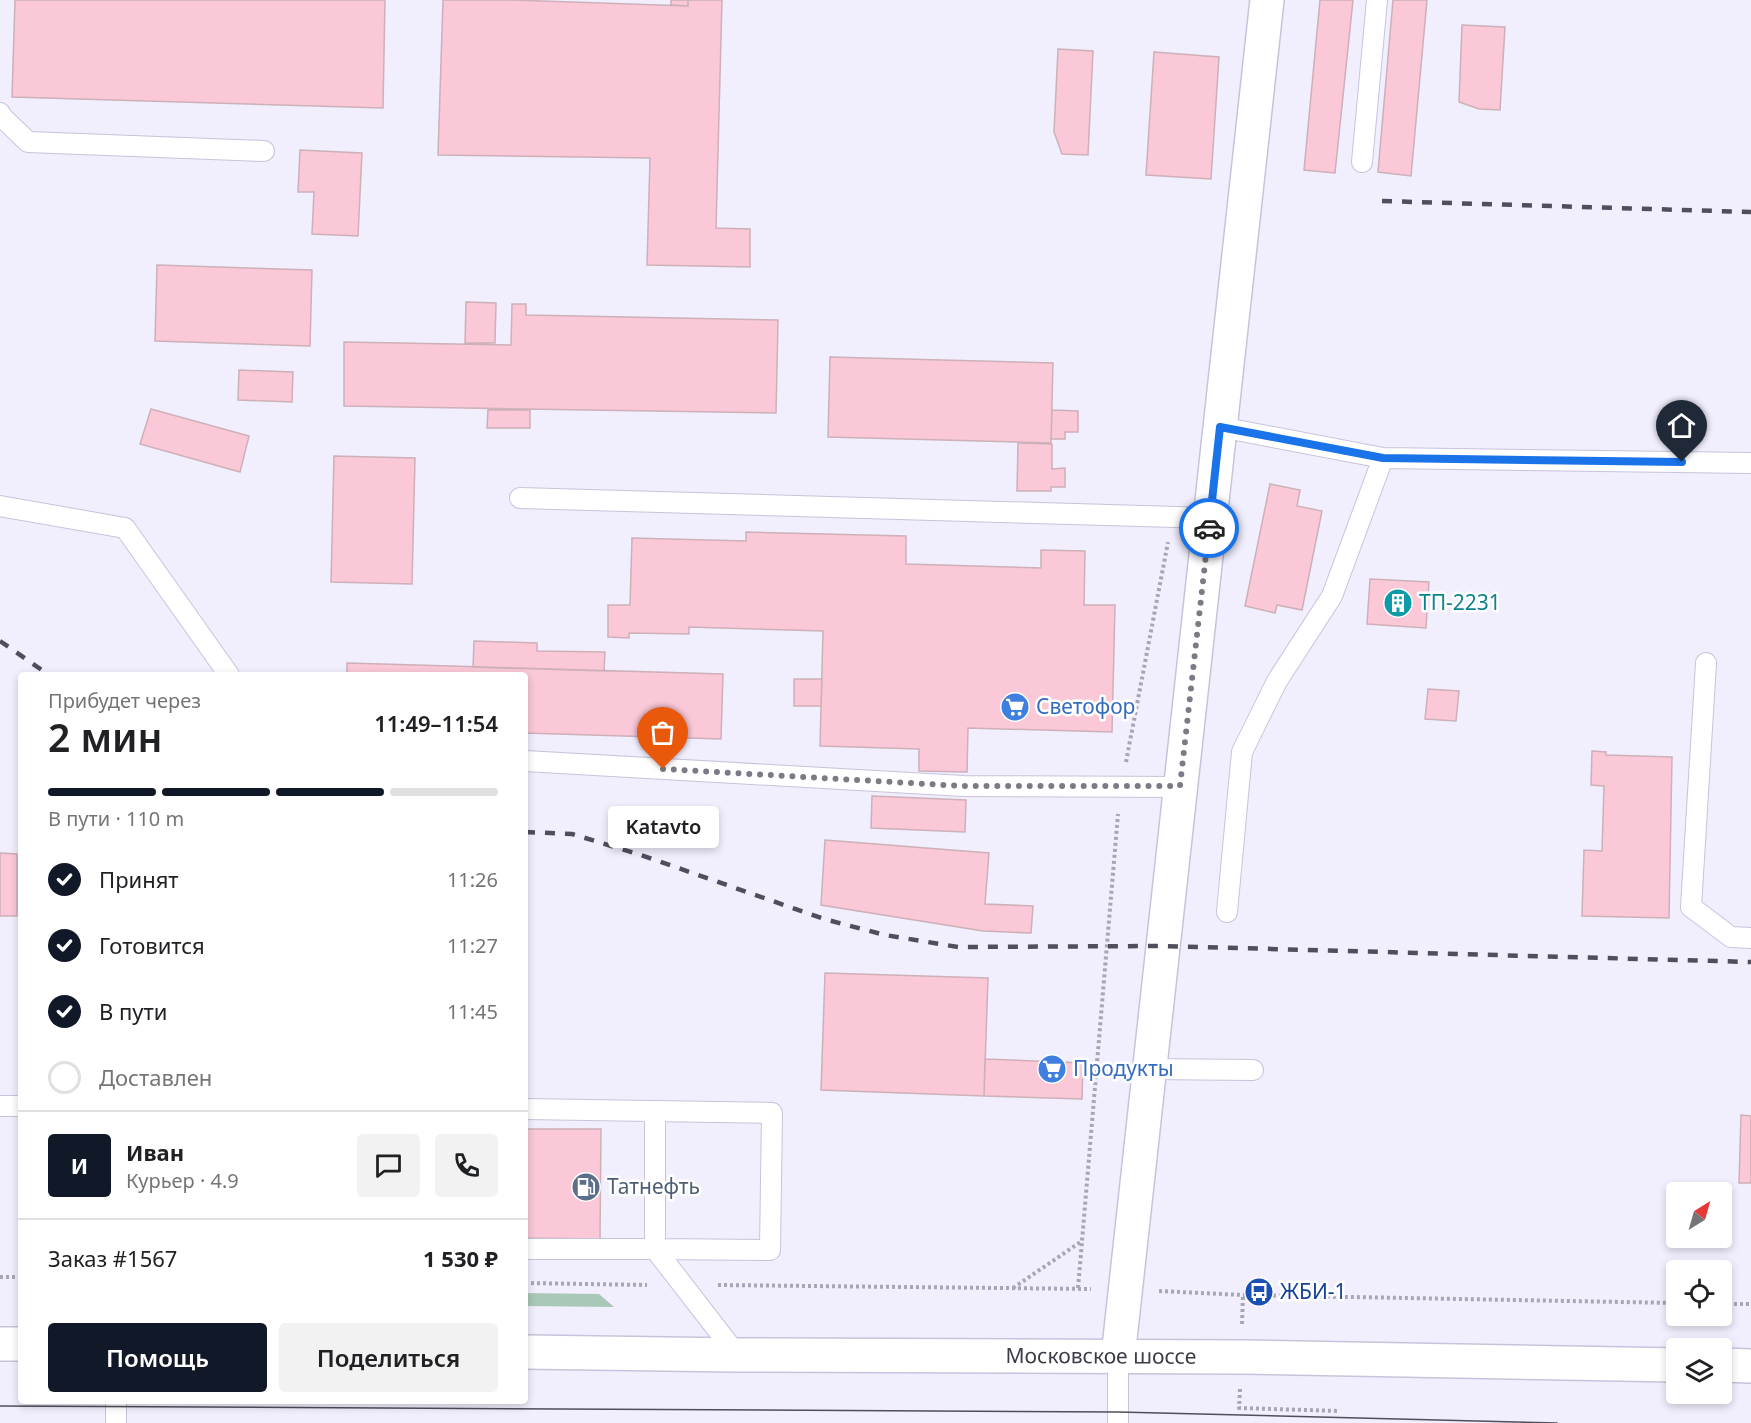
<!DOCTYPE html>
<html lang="ru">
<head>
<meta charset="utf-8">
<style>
	body { margin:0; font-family:"Noto Sans",sans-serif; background:#f2f2f2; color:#202124; height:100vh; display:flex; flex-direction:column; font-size:22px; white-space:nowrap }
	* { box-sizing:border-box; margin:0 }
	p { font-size:20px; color:#757577 }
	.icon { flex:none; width:33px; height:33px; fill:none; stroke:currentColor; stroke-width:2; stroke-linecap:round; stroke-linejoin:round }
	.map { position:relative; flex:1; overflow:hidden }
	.drawer { position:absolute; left:18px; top:672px; width:510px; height:732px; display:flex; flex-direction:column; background:#fff; border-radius:6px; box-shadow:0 3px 9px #0003 }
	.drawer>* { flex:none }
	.needle { width:39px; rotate:37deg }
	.fabs { position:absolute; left:1666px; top:1182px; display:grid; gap:12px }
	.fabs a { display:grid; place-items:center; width:66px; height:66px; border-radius:6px; background:#fff; box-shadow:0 3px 9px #0003; font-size:30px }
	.pin { position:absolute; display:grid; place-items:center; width:51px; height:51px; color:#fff; margin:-62px -26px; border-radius:50% 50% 50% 0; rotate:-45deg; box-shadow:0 0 6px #0007 }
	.pin .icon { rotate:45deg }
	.courier { position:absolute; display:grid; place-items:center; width:60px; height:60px; margin:-30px; border:4px solid #1a73e8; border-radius:50%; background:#fff; color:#222; box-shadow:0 2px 8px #0007 }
	.bubble { position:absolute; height:42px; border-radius:6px; background:#fff; box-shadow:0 3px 9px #0003; font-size:20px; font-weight:600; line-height:42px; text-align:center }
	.headline em { font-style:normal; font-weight:600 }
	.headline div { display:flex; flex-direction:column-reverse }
	.headline { display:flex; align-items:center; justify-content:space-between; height:102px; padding:0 30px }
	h1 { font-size:39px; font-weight:600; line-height:45px }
	.bar { display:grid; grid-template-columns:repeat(4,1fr); gap:9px 6px; align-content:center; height:72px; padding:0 30px }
	.bar i { height:8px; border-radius:4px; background:#e0e0e0 }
	.bar .selected { background:#111827 }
	.bar p { grid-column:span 4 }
	.line { display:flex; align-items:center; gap:15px; padding:0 30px; border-top:2px solid #e0e0e0 }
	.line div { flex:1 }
	.round { display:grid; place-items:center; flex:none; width:63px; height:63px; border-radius:6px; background:#f2f2f2 }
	ol { padding:0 30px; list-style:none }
	li { display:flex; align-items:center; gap:18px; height:66px }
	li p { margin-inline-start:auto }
	li .icon { padding:6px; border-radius:50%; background:#111827; color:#fff; stroke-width:4 }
	li:last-child { color:#757577 }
	li i { width:33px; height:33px; border:3px solid #e0e0e0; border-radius:50% }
	.primary-button { display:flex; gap:12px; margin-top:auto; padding:12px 30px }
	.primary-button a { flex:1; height:69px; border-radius:6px; background:#111827; color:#fff; font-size:24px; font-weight:600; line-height:69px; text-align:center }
	.primary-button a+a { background:#f2f2f2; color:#202124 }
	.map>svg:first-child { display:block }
</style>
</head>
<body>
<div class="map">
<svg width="1751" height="1423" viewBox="0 0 1751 1423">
	<rect width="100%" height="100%" fill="#f1eefd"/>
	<path fill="#aac8b7" d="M 525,1293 L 599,1294 L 614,1307 L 525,1306 Z"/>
	<path fill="#fac8d7" stroke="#cdb0b8" stroke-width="1.5" d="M 15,0 L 385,0 L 383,108 L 12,97 Z
		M 443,0 L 513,0 L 688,6 L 688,0 L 722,0 L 716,228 L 750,229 L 750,267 L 647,265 L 650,158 L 438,155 Z
		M 671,0 L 688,0 L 688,6 L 671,5 Z
		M 1320,0 L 1353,0 L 1335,173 L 1304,170 Z
		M 1393,0 L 1427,0 L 1411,176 L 1378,172 Z
		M 1462,25 L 1505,27 L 1500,110 L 1479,109 L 1459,102 Z
		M 1058,49 L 1093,51 L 1088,155 L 1062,154 L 1054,132 Z
		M 1154,52 L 1219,57 L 1211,179 L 1146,175 Z
		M 300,150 L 362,153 L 358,236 L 312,234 L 314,192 L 298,192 Z
		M 157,265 L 312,270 L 310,346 L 155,341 Z
		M 466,302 L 496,303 L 495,343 L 465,343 Z
		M 512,304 L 526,304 L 526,315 L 778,320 L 776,413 L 344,406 L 344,342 L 511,345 Z
		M 830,357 L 1053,363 L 1051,443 L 828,437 Z
		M 239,370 L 293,372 L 292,402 L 238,400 Z
		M 151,409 L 249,436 L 240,472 L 140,444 Z
		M 488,410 L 530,410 L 530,428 L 487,428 Z
		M 1052,410 L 1078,411 L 1078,432 L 1065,432 L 1065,439 L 1051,439 Z
		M 1018,443 L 1052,444 L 1052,469 L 1065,468 L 1065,487 L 1051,487 L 1051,491 L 1017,491 Z
		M 334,456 L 415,458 L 412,584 L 331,582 Z
		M 1270,484 L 1300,490 L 1297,506 L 1322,511 L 1302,610 L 1277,605 L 1275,613 L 1245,606 Z
		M 746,532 L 906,536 L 906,564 L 1041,568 L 1041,550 L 1085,551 L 1084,605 L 1115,605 L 1112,732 L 968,728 L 967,772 L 919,771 L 919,749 L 820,746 L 823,631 L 689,627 L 689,634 L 629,633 L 629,638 L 608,637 L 608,605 L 630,605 L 632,538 L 746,541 Z
		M 1370,579 L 1429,582 L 1426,628 L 1367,624 Z
		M 474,641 L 537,643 L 537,651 L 605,652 L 604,671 L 473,667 Z
		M 347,663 L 723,674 L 721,739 L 525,733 L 525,675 L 347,675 Z
		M 794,679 L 822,679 L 821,706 L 794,706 Z
		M 1428,689 L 1459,691 L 1456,721 L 1425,719 Z
		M 1592,751 L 1606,752 L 1606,755 L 1672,757 L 1669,918 L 1582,916 L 1584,850 L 1602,851 L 1604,786 L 1591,785 Z
		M 872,796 L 966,800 L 965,832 L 871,828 Z
		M 825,840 L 989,853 L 985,904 L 1033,906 L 1031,933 L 983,931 L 821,905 Z
		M 0,853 L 17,854 L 17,916 L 0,916 Z
		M 825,973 L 988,978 L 984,1096 L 821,1090 Z
		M 985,1059 L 1083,1063 L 1082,1099 L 984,1096 Z
		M 1741,1115 L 1751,1116 L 1751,1183 L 1739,1183 Z
		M 525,1129 L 601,1129 L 600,1239 L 525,1238 Z"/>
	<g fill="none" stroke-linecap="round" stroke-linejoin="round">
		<g stroke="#c8c3dc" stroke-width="22">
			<path id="lane" d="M 0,113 L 1,116 L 28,142 L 264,151
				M 1362,162 L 1377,0
				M 1220,427 L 1383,458 L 1751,463
				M 520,498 L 1210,518
				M 0,506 L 125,528 L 229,675
				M 1706,663 L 1691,907 L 1731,937 L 1751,938
				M 525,761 L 963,786 L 1181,787
				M 1227,912 L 1242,752 L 1277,681 L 1332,596 L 1383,458
				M 1149,1069 L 1253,1070
				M 0,1106 L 21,1106
				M 525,1109 L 772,1113 L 770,1250 L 655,1249 L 655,1111
				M 525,1249 L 655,1249 L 737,1355
				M 1118,1357 L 1118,1423
				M 116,1401 L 116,1423"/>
		</g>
		<g stroke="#c8c3dc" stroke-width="36">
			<path id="secondary" d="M 1118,1357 L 1267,0"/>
		</g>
		<g stroke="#c8c3dc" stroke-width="36">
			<g id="primary">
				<path d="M 0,1344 L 21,1344"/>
				<path id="s1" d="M 525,1352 L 737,1355 L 1241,1357 L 1677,1365"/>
				<path d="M 1722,1365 L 1751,1366"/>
			</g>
		</g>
		<path stroke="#a9a6b3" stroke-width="4" stroke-dasharray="3 3" stroke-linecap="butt" d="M 1126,762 L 1168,542
			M 0,1277 L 21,1277
			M 525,1283 L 647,1285
			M 718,1285 L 1091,1289
			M 1013,1288 L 1082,1241 L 1118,814
			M 1078,1288 L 1082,1242
			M 1159,1291 L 1243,1295 L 1677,1303
			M 1722,1304 L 1751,1304
			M 1242,1324 L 1243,1295
			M 1240,1389 L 1239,1408 L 1340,1411"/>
		<use href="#lane" stroke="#fff" stroke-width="20"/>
		<use href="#secondary" stroke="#fff" stroke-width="33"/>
		<use href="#primary" stroke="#fff" stroke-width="33"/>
		<path stroke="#504e59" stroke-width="1.5" d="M 0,1406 L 1118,1412 L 1557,1423"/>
		<path stroke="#504e59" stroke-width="4.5" stroke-dasharray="10 10" stroke-linecap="butt" d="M 1382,201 L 1751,212
			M 0,641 L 49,675
			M 525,832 L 572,834 L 641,855 L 824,919 L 885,935 L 958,947 L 1163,946 L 1751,962"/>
	</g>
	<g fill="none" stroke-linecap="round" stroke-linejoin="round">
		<path stroke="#7c7a85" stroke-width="6" stroke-dasharray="0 10.8" d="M 663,769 L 963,786 L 1180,786 L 1209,528"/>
		<path stroke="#1a73e8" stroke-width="8" d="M 1209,528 L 1220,427 L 1383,458 L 1682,462"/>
	</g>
	<defs>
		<g id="building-disc" transform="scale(1.5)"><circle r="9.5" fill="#0f9aa8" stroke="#fff"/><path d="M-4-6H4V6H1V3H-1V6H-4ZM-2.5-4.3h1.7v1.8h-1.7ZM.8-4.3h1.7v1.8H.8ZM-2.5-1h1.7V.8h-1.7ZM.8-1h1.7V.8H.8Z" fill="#fff"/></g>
		<g id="supermarket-disc" transform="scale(1.5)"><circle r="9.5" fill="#3f7fe0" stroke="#fff"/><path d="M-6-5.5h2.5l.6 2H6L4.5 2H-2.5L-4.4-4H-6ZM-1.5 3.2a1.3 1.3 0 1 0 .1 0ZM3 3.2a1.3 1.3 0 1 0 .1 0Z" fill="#fff"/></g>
		<g id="fuel-disc" transform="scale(1.5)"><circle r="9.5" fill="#5c6f8a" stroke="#fff"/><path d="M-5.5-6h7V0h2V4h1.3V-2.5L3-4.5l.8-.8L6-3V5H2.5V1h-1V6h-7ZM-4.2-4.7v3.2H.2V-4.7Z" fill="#fff"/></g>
		<g id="bus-disc" transform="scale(1.5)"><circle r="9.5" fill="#1a4fb4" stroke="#fff"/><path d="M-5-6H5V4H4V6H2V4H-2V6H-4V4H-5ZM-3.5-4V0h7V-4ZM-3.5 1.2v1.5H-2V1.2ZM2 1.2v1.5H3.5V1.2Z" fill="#fff"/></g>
	</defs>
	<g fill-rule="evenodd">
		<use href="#building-disc" x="1398" y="603"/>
		<use href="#supermarket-disc" x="1015" y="707"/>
		<use href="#supermarket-disc" x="1052" y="1069"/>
		<use href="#fuel-disc" x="586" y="1187"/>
		<use href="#bus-disc" x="1259" y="1292"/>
	</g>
	<g text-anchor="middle" stroke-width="5" stroke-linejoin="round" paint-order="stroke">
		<g font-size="21" fill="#0d838f" stroke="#fff" text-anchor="start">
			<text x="1419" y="610">ТП-2231</text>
		</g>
		<g font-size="21" fill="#366cbe" stroke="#fff" text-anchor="start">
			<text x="1036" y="714">Светофор</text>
			<text x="1073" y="1076">Продукты</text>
		</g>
		<g font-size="21" fill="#4e5e75" stroke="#fff" text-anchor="start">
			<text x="607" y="1194">Татнефть</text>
		</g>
		<g font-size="21" fill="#164399" stroke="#fff" text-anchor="start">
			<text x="1280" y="1299">ЖБИ-1</text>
		</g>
		<g font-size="21" fill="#3d3b45" stroke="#fff">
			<text dy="7" stroke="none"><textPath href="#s1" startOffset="576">Московское шоссе</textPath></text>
		</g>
	</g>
</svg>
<div class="fabs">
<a><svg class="needle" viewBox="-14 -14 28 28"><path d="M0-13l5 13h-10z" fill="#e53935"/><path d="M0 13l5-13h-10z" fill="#757577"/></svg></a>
<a><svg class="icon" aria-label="locate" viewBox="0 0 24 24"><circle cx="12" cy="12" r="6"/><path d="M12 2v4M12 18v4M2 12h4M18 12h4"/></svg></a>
<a><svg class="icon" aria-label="layers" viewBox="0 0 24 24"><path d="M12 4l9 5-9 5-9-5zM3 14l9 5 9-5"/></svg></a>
</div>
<div class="pin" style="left:663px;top:769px;background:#ea580c"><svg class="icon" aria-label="bag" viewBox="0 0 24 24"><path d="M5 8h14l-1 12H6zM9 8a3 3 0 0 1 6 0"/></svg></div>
<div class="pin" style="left:1682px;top:462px;background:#1f2937"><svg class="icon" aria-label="home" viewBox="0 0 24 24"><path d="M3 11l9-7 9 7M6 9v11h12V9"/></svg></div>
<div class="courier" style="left:1209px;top:528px"><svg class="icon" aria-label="car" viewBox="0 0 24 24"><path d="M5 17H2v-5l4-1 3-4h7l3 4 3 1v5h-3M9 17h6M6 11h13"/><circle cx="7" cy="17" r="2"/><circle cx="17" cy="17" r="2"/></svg></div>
<div class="bubble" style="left:608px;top:806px;width:111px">Katavto</div>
<section class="drawer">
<div class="headline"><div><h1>2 мин</h1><p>Прибудет через</p></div><em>11:49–11:54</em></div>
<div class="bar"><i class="selected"></i><i class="selected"></i><i class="selected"></i><i></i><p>В пути · 110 m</p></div>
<ol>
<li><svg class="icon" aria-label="check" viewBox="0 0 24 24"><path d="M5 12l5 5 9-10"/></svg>Принят<p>11:26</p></li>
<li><svg class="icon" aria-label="check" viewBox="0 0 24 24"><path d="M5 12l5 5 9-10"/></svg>Готовится<p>11:27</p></li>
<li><svg class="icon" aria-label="check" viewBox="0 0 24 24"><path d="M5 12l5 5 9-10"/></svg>В пути<p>11:45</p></li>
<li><i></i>Доставлен</li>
</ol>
<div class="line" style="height:108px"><b class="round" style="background:#111827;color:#fff">И</b><div><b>Иван</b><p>Курьер · 4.9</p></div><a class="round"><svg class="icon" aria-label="chat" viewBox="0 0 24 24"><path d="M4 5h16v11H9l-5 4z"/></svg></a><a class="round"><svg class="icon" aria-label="phone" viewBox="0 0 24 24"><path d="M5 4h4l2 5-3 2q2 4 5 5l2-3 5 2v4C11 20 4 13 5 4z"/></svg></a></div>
<div class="line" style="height:78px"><div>Заказ #1567</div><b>1 530 ₽</b></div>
<div class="primary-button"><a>Помощь</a><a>Поделиться</a></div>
</section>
</div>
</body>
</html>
